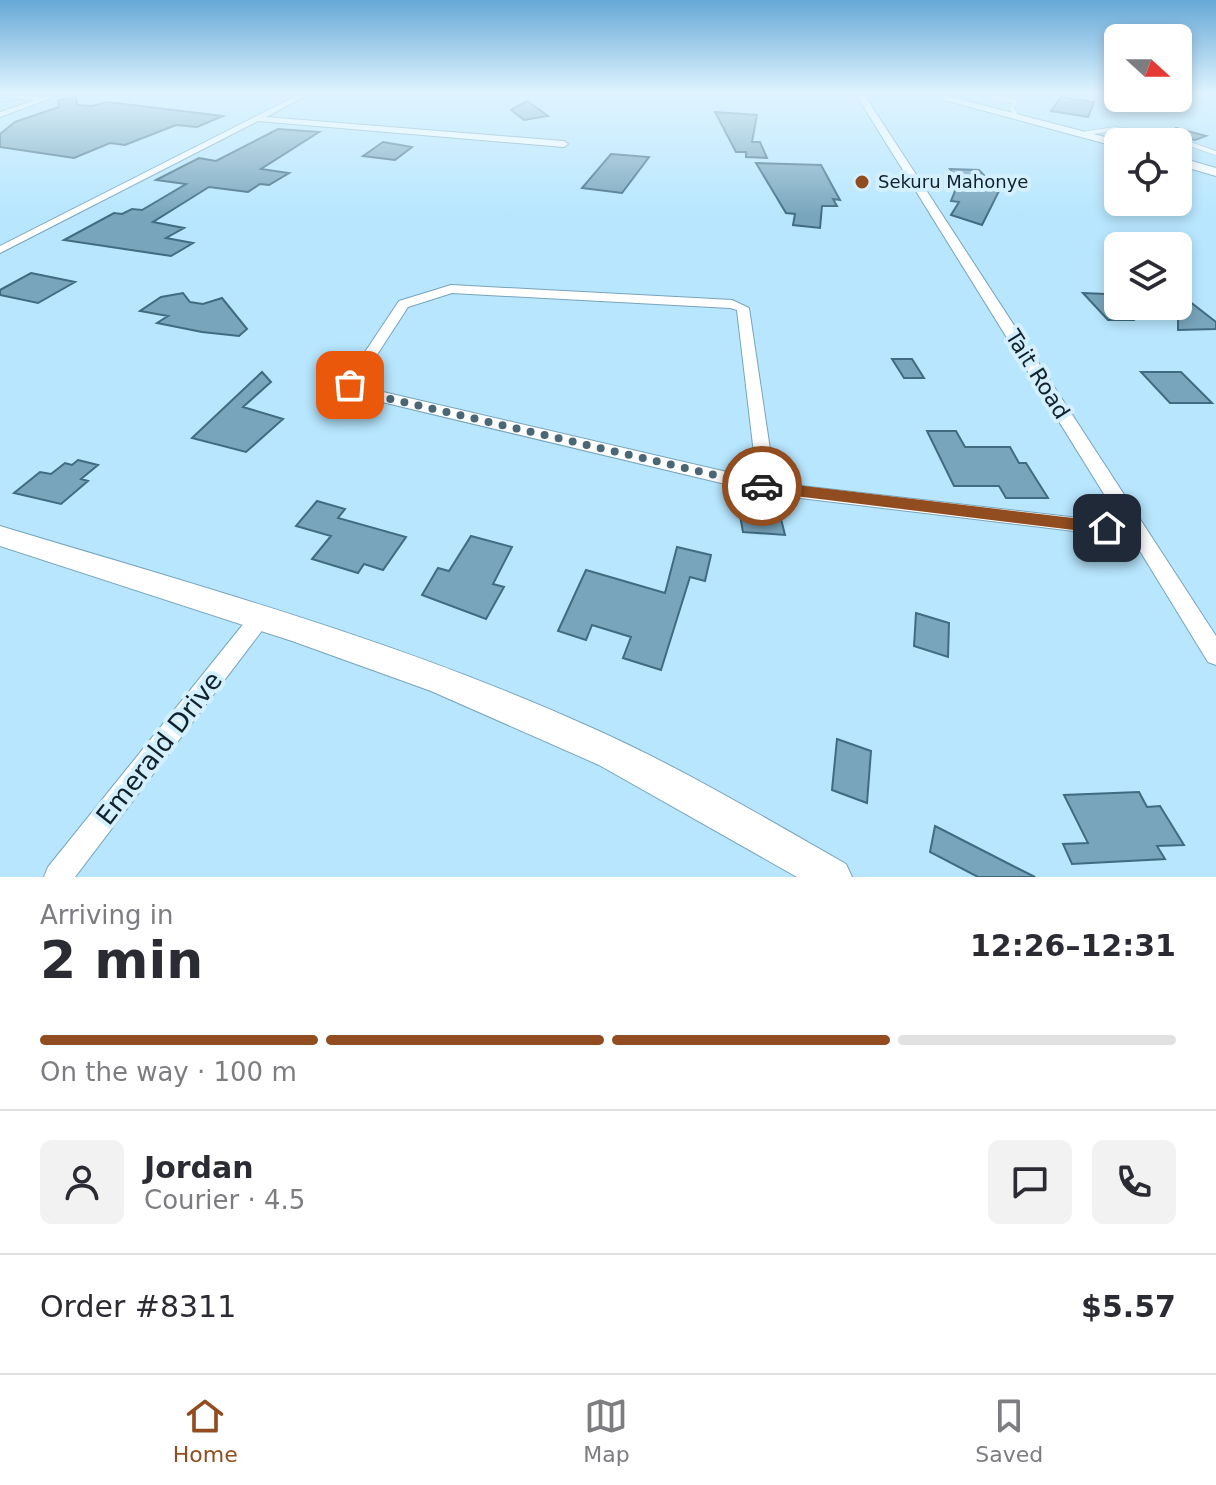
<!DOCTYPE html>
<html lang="en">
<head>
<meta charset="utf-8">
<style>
	body { margin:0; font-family:"DejaVu Sans",sans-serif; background:#f2f2f3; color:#2b2b33; height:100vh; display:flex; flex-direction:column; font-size:30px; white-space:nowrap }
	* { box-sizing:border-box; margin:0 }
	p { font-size:26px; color:#7c7c81 }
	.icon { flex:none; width:44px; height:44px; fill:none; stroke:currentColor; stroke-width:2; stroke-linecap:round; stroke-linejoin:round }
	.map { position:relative; height:877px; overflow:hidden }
	.details { display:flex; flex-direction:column; background:#fff; flex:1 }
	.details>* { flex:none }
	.needle { width:52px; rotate:111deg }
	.tools { position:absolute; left:1104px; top:24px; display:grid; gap:16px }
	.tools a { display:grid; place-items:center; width:88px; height:88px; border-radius:12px; background:#fff; box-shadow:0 4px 12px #0003; font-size:40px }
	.pin { position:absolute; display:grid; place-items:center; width:68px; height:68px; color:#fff; margin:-34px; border-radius:16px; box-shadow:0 4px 12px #0006 }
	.courier { position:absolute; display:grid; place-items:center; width:80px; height:80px; margin:-40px; border:6px solid #914d20; border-radius:50%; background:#fff; color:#222; box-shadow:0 2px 10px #0007 }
	.summary em { font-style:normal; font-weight:700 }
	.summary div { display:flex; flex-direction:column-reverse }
	.summary { display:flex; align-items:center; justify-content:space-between; height:136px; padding:0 40px }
	h1 { font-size:52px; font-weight:700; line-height:60px }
	.bar { display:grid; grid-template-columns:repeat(4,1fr); gap:12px 8px; align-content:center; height:96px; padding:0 40px }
	.bar i { height:10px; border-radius:6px; background:#e1e1e2 }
	.bar .selected { background:#914d20 }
	.bar p { grid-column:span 4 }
	.line { display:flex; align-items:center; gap:20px; padding:0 40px; border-top:2px solid #e1e1e2 }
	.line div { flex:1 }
	.round { display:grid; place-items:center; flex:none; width:84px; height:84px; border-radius:12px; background:#f2f2f3 }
	.menu { display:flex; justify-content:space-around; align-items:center; height:112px; border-top:2px solid #e1e1e2; background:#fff; font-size:22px; color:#7c7c81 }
	.menu a { display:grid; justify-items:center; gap:4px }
	.menu .selected { color:#914d20 }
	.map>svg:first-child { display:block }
</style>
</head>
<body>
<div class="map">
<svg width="1216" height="877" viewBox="0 0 1216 877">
	<rect width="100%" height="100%" fill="#b7e6fe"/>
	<path fill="#78a5bc" stroke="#406b81" stroke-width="2" d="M 76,97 L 77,105 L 92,106 L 108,102 L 223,116 L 197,127 L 176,125 L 125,145 L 110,143 L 74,158 L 0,147 L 0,134 L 15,122 L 59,107 L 58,100 Z
		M 1061,97 L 1094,102 L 1088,117 L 1051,111 Z
		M 527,101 L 548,116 L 524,120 L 511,110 Z
		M 715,112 L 757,115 L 752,142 L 760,142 L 767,158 L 746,157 L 746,152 L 736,152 Z
		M 1176,128 L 1206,136 L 1195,140 L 1185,138 L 1181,146 L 1178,142 L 1157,139 Z
		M 278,129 L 319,132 L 261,169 L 289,173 L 269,185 L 260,184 L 248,192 L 209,187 L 153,222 L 184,228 L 166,238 L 193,243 L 171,256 L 64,240 L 114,213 L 122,214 L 132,209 L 142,210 L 186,184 L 156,180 L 199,158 L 216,161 Z
		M 383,142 L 412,147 L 395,160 L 363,156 Z
		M 611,154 L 649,157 L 622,193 L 582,188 Z
		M 756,163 L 821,165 L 840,200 L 833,199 L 837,206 L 822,206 L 820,228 L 793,225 L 795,214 L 786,213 Z
		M 950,169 L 979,170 L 999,191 L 982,225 L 951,215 L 959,202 L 951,201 L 959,181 Z
		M 31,273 L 75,282 L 38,303 L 0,295 L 0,290 Z
		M 183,293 L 190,302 L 203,304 L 222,298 L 247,329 L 239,336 L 202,332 L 157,323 L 168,316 L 140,311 L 161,297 Z
		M 1083,293 L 1106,294 L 1133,320 L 1108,320 Z
		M 1189,301 L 1216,322 L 1216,329 L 1178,330 L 1178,302 Z
		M 892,359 L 912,359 L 924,378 L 904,378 Z
		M 262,372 L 271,382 L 243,407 L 283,419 L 246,452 L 192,438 Z
		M 1141,372 L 1181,372 L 1212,403 L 1170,403 Z
		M 927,431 L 956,431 L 965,447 L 1010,447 L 1019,463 L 1026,463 L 1048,498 L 1006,498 L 999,486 L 954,486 Z
		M 78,460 L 98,465 L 81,479 L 88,481 L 61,504 L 14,493 L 40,472 L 51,474 L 65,463 L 72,465 Z
		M 317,501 L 345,509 L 338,518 L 406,537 L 383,570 L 364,564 L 358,573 L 312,559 L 331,536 L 296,526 Z
		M 738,504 L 755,504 L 757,514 L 780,515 L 785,535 L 743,532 Z
		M 471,536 L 512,547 L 493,584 L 504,587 L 486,619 L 422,595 L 438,568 L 449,571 Z
		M 677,547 L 711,555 L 705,581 L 690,577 L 661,670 L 623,658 L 631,637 L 592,625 L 586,640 L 558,631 L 586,570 L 665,593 Z
		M 916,613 L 949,623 L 948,657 L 914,646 Z
		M 837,739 L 871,751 L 867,803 L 832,790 Z
		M 1139,792 L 1147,807 L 1160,806 L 1184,845 L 1157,846 L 1165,859 L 1072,864 L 1063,844 L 1088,843 L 1064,795 Z
		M 935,826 L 1017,868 L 1035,877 L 978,877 L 930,852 Z"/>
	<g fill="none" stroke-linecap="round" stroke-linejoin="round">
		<g stroke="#77a4bb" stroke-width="5">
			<path id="service" d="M 978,93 L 1015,102 L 1012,108 L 1015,114
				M 931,95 L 956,93
				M 1087,133 L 1115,129 L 1159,134
				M 1187,143 L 1216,153"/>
		</g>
		<g stroke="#77a4bb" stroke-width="2">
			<path id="minor" d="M 0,93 L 41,98 L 54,93 L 65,93 L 0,117 L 0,112 L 35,100 L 0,97 Z
				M 302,93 L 311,93 L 266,117 L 564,141 L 568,144 L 564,147 L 258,121 L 0,253 L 0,246 Z
				M 855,93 L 863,93 L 1216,636 L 1216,665 L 1208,662 L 1132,538 L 767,494 L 361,397 L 343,385 L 399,301 L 451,285 L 732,300 L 749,308 L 775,483 L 1122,523 ZM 452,293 L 730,308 L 737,310 L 757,479 L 366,388 L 358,384 L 408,307 Z
				M 260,609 L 267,612 L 270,618 L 267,624 L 75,877 L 44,877 L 48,867 L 253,612 Z"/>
		</g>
		<g stroke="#77a4bb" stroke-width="2">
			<path id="tertiary" d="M 0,526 C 199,586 400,641 590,727 C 678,766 762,816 846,864 L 852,877 L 797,877 L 599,765 L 431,691 L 292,641 L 0,546 Z"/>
		</g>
		<g stroke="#77a4bb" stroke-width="2">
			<path id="secondary" d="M 918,93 L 936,93 L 1124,142 L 1118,142 L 1118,147 Z
				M 1178,157 L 1216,168 L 1216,176 L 1178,165 Z"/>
		</g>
		<use href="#service" stroke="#fff" stroke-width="4"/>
		<use href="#minor" fill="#fff" fill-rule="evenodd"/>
		<use href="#tertiary" fill="#fff" fill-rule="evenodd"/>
		<use href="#secondary" fill="#fff" fill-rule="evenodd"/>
	</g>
	<linearGradient id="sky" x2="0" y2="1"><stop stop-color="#66a8d6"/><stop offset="0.43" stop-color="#dff4ff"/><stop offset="1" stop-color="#dff4ff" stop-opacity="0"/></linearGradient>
	<rect width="1216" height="216" fill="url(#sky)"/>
	<path fill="#914d20" d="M 762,481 L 1107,522 L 1114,528 L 1107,534 L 762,492 L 755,486 Z"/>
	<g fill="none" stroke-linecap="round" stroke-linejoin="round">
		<path stroke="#4a6775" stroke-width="8" stroke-dasharray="0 14.4" d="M 350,385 L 361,392 L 762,486"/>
	</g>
	<circle fill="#914d20" stroke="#d4f0fe" stroke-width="3" cx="862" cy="182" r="8"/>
	<g text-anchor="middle" stroke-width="8" stroke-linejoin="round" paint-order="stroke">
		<g font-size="18" fill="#10222b" stroke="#d4f0fe" text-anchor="start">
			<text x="878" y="188">Sekuru Mahonye</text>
		</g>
		<g font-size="22" fill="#10222b" stroke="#d4f0fe">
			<text transform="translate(1038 374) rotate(58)" y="8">Tait Road</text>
		</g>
		<g font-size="26" fill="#10222b" stroke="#d4f0fe">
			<text transform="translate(159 748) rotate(-52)" y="9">Emerald Drive</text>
		</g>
	</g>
</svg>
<div class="tools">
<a><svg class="needle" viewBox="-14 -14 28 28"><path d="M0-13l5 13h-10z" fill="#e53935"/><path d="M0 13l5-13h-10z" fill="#7c7c81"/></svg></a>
<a><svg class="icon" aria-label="locate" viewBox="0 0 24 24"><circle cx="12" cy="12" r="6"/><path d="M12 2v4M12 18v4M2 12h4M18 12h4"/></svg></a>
<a><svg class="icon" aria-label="layers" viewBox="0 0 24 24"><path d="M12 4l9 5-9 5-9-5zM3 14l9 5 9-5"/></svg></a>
</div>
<div class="pin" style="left:350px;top:385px;background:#ea580c"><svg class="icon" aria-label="bag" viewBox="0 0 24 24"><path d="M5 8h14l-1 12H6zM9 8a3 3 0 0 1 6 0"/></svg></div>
<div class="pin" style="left:1107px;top:528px;background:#1f2937"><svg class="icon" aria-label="home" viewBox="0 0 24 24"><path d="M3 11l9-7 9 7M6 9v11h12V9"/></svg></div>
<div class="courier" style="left:762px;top:486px"><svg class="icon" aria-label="car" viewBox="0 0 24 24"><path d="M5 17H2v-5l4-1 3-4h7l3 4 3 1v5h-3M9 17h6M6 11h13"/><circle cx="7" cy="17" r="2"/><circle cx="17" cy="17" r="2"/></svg></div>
</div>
<section class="details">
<div class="summary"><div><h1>2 min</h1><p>Arriving in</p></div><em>12:26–12:31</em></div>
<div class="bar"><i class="selected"></i><i class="selected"></i><i class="selected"></i><i></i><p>On the way · 100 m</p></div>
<div class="line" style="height:144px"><a class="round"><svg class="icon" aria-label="person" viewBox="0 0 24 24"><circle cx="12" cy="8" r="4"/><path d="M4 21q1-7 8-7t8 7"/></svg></a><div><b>Jordan</b><p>Courier · 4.5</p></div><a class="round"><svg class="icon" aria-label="chat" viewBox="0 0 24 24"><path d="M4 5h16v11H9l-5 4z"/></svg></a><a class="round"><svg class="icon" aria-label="phone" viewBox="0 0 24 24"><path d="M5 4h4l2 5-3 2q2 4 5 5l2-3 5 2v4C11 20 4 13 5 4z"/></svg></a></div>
<div class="line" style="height:104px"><div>Order #8311</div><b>$5.57</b></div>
</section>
<nav class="menu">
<a class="selected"><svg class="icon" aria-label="home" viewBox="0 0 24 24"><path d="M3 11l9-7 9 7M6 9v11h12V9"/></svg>Home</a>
<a><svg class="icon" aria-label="map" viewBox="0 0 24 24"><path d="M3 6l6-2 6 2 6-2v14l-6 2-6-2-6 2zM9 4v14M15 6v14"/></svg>Map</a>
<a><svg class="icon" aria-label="saved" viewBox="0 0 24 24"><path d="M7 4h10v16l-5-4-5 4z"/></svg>Saved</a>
</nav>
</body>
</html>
